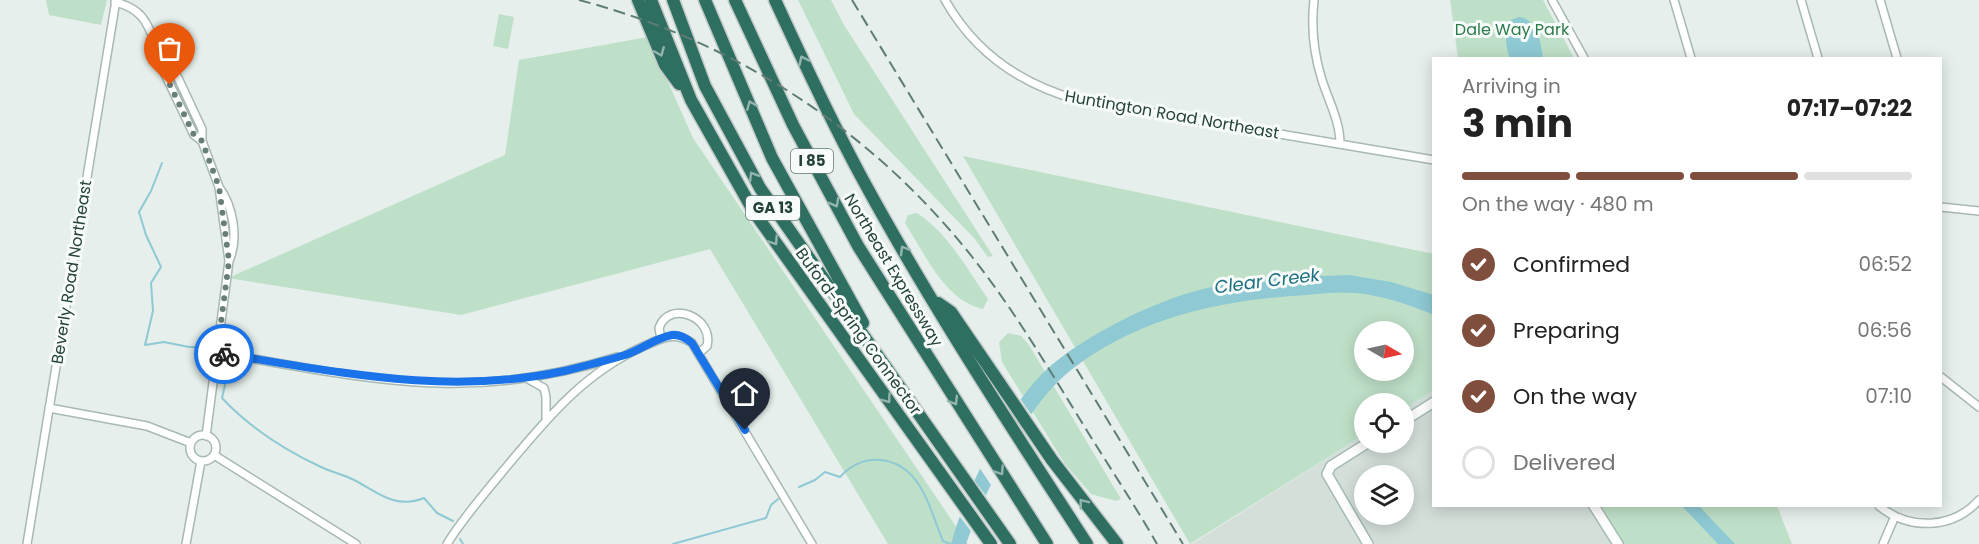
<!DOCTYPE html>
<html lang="en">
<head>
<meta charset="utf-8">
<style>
	body { margin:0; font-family:Poppins,sans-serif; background:#f6f6f6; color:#222; height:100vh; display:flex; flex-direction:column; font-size:22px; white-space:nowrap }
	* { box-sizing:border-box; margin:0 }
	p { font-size:20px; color:#767676 }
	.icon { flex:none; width:33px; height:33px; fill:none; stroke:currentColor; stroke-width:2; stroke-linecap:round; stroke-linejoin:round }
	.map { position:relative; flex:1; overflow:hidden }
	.sheet { position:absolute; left:1432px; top:57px; width:510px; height:450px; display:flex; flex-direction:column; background:#fff; border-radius:0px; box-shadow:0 3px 15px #0003 }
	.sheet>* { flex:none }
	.needle { width:39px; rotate:99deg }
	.tools { position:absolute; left:1354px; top:321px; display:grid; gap:12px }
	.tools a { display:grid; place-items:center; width:60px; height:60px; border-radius:50%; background:#fff; box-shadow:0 3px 15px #0003; font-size:30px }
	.pin { position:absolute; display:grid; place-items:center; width:51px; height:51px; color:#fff; margin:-62px -26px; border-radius:50% 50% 50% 0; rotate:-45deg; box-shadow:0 0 6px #0007 }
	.pin .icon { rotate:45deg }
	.courier { position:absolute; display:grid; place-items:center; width:60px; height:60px; margin:-30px; border:4px solid #1a73e8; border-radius:50%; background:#fff; color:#222; box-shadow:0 2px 8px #0007 }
	.head em { font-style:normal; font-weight:700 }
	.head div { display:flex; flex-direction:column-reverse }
	.head { display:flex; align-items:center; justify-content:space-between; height:102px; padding:0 30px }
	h1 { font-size:39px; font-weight:700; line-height:45px }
	.bar { display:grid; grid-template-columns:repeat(4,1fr); gap:9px 6px; align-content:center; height:72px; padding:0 30px }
	.bar i { height:8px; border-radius:4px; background:#e0e0e0 }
	.bar .current { background:#804e3d }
	.bar p { grid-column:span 4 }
	ol { padding:0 30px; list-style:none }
	li { display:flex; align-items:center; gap:18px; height:66px }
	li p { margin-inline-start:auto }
	li .icon { padding:6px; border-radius:50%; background:#804e3d; color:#fff; stroke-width:4 }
	li:last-child { color:#767676 }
	li i { width:33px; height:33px; border:3px solid #e0e0e0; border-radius:50% }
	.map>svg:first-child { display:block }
</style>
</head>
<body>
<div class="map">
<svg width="1979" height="544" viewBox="0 0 1979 544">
	<rect width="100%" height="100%" fill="#e6efeb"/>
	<path fill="#d4dfda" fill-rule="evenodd" d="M 1434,390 L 1434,506 L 1601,506 L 1624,544 L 1192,544 L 1365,434 L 1365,442 L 1404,442 L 1404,409 ZM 1365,476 L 1404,476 L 1404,514 L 1365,514 Z"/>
	<path fill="#bfe0c8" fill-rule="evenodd" d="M 46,0 L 107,0 L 101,25 L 49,15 Z
		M 798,0 L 831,0 L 844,25 L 993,256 L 988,257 L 974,238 L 854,114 Z
		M 1450,0 L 1543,0 L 1574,58 L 1458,58 Z
		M 499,14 L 514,17 L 508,49 L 493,46 Z
		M 648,37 L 693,138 L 968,544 L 888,544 L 710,249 L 461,315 L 228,278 L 505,155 L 519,60 Z
		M 963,156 L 1434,254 L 1434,390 L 1404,409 L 1404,404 L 1365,404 L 1365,434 L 1190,544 ZM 1365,332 L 1404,332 L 1404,370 L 1365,370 Z
		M 917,213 C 948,233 967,269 988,299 L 983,309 C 945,301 925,254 905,223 L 908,215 Z
		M 1008,333 L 1021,336 L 1029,345 L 1121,499 L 1116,501 L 1091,494 L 1065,464 L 1002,362 L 999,342 Z
		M 1601,506 L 1777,506 L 1792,544 L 1624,544 Z"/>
	<path fill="#8ec9d4" d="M 1519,17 C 1538,19 1541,44 1543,58 L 1510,58 C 1505,47 1504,31 1511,20 Z
		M 1349,275 L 1391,282 L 1434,295 L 1434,315 C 1410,305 1382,295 1355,293 C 1334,291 1312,295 1292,296 C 1212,302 1135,320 1071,370 C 1026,405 985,491 966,544 L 951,544 C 965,492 1003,415 1040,376 C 1073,342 1137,310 1182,295 C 1235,277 1295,277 1349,275 Z
		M 1682,506 L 1699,506 L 1735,544 L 1718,544 Z"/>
	<path fill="#e6efeb" d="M 1019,397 L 1033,417 L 993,488 L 979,467 Z
		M 973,479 L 988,498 L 973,534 L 958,514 Z"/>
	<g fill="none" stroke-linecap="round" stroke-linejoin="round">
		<path stroke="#8ec9d4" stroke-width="2" d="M 162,163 L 151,191 L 139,212 L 146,235 L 161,267 L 151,283 L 153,311 L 145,345 L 164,342 L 189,347 L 209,347
			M 224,374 L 225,385 L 222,398 C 249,427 285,450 321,467 C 331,472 342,474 352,479 C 377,491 394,510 424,498 L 437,513 L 453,521
			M 799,487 L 815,480 L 825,472 L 840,477 C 863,452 899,454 919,485 C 930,501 935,523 943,541 L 950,544
			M 460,539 L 463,544
			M 673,544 L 766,518 L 771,505 L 778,499"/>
		<g stroke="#a8b8b2" stroke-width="10">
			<path id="street" d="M 945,0 C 975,53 1020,84 1078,100 L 1434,160
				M 1314,0 C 1311,27 1314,55 1322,80 C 1329,102 1340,121 1340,144
				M 1552,0 L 1584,58
				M 1674,0 L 1691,58
				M 1801,0 L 1818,58
				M 1880,0 L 1897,58
				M 115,2 C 159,13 144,43 172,65 L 202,129 L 202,141 L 219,187 L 229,261
				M 163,59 L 162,68 L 194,135 L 202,141
				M 1941,207 L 1979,211
				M 661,339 L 659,328 C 669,299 714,317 707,346 L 699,353
				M 217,353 C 289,364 364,381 438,383 C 498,385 559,375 617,357
				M 1941,377 L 1979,407
				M 528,379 L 544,388 L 546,397 L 546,418
				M 49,408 L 147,426 L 191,443
				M190 448a13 13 0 1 1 26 0a13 13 0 1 1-26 0Z
				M 206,436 L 229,261 C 239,238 233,206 219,187
				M 214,455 L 356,544
				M 1879,506 C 1909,530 1952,530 1979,500
				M 27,544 L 116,0
				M 186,544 L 201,461
				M 447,544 C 463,518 483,495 503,471 C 544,422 582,374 642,347 C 660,339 674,330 692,343 L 812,544
				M 1883,544 L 1895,516"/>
		</g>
		<g stroke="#a4bbb3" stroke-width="12">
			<path id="secondary" d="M 1404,421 L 1434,402
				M 1594,506 L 1618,544
				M 1368,544 L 1327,474 L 1331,466 L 1369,442"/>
		</g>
		<g stroke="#c2cac8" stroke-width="15">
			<path id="highway" d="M 638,0 L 665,65 L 679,84
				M 651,0 L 691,100 L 754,212 L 991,544
				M 673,0 L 705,86 L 760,188 L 1010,544
				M 705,0 L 772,158 L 863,323
				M 735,0 L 793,125 L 858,246 L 1047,544
				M 775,0 C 803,61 831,121 863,180 C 931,305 1010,425 1087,544
				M 938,303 L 951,312 L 1052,460 L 1117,544"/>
		</g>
		<use href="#street" stroke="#fff" stroke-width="7"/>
		<use href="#secondary" stroke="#fff" stroke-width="9"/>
		<use href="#highway" stroke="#2f6f62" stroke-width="12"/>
		<path stroke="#5f7d75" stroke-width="2" stroke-dasharray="12 6" stroke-linecap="butt" d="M 579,0 C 735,41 873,131 973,258 C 1014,310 1047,366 1081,421 C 1106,462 1133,502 1157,544
			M 852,0 L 1183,544"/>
	</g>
	<defs><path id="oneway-chevron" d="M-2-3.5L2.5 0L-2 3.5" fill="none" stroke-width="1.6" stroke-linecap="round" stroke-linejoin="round" transform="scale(1.5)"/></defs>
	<g stroke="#93b5ae">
		<use href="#oneway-chevron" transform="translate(660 52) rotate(68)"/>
		<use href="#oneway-chevron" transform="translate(803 60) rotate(-115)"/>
		<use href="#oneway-chevron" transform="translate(751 105) rotate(-112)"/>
		<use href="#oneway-chevron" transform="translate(753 176) rotate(-121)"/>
		<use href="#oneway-chevron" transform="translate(835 203) rotate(62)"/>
		<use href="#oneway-chevron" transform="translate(774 241) rotate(56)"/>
		<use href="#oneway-chevron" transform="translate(904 250) rotate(-120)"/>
		<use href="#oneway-chevron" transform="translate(887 399) rotate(54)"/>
		<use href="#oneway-chevron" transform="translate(954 401) rotate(58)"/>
		<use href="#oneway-chevron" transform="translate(1000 471) rotate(56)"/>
		<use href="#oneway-chevron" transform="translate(1083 503) rotate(-128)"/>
	</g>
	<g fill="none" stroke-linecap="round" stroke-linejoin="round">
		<path stroke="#687f78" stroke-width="6" stroke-dasharray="0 10.8" d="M 170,85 L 194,135 L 202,141 L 219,187 L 229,261 L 217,353 L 224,354"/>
		<path stroke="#1a73e8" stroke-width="8" d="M 224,354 C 340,372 447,396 564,371 C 584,366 605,361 625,355 C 641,350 655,338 672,335 C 680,334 686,338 692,343 L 745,430"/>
	</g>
	<g text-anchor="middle" stroke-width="6" stroke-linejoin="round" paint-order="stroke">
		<g fill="#f7fbf9" stroke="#637a73" stroke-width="1.5">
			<rect x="791" y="149" width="42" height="24" rx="4.5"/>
			<rect x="746" y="196" width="54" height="24" rx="4.5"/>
		</g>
		<g font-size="15" font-weight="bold" fill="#24423a">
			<text x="812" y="166">I 85</text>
			<text x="773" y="213">GA 13</text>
		</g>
		<g font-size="16" fill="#2d7a4b" stroke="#f7fbf9">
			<text x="1512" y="35">Dale Way Park</text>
		</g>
		<g font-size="16" fill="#24423a" stroke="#f7fbf9">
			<text transform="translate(1172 114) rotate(10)" y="6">Huntington Road Northeast</text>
			<text transform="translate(894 270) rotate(59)" y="6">Northeast Expressway</text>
			<text transform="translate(71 272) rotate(-81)" y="6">Beverly Road Northeast</text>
			<text transform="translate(859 331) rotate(54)" y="6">Buford-Spring Connector</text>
		</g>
		<g font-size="18" font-style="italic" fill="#1c6f80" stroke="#f7fbf9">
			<text transform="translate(1267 281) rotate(-7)" y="6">Clear Creek</text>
		</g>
	</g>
</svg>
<div class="tools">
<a><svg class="needle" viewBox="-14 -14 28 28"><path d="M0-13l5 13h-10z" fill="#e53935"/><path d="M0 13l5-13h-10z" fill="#767676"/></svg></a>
<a><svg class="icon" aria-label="locate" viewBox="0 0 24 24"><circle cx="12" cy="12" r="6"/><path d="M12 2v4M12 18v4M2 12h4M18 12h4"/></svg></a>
<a><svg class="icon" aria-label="layers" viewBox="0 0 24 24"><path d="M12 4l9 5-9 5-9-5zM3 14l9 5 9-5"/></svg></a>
</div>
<div class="pin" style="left:170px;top:85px;background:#ea580c"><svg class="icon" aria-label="bag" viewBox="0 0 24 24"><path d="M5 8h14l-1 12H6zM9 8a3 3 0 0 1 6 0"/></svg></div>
<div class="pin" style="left:745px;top:430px;background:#1f2937"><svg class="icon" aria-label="home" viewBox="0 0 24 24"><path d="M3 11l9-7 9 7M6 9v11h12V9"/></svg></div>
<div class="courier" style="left:224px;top:354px"><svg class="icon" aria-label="bike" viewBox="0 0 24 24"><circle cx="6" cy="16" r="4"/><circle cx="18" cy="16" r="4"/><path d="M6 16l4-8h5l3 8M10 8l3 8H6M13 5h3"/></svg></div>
<section class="sheet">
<div class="head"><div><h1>3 min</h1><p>Arriving in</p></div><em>07:17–07:22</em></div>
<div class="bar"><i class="current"></i><i class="current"></i><i class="current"></i><i></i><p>On the way · 480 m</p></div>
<ol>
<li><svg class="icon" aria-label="check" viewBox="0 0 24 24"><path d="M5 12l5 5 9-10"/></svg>Confirmed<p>06:52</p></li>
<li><svg class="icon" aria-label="check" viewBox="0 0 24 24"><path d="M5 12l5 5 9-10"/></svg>Preparing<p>06:56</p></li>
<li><svg class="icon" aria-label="check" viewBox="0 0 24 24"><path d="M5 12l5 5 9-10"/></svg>On the way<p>07:10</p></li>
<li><i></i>Delivered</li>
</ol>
</section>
</div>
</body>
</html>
